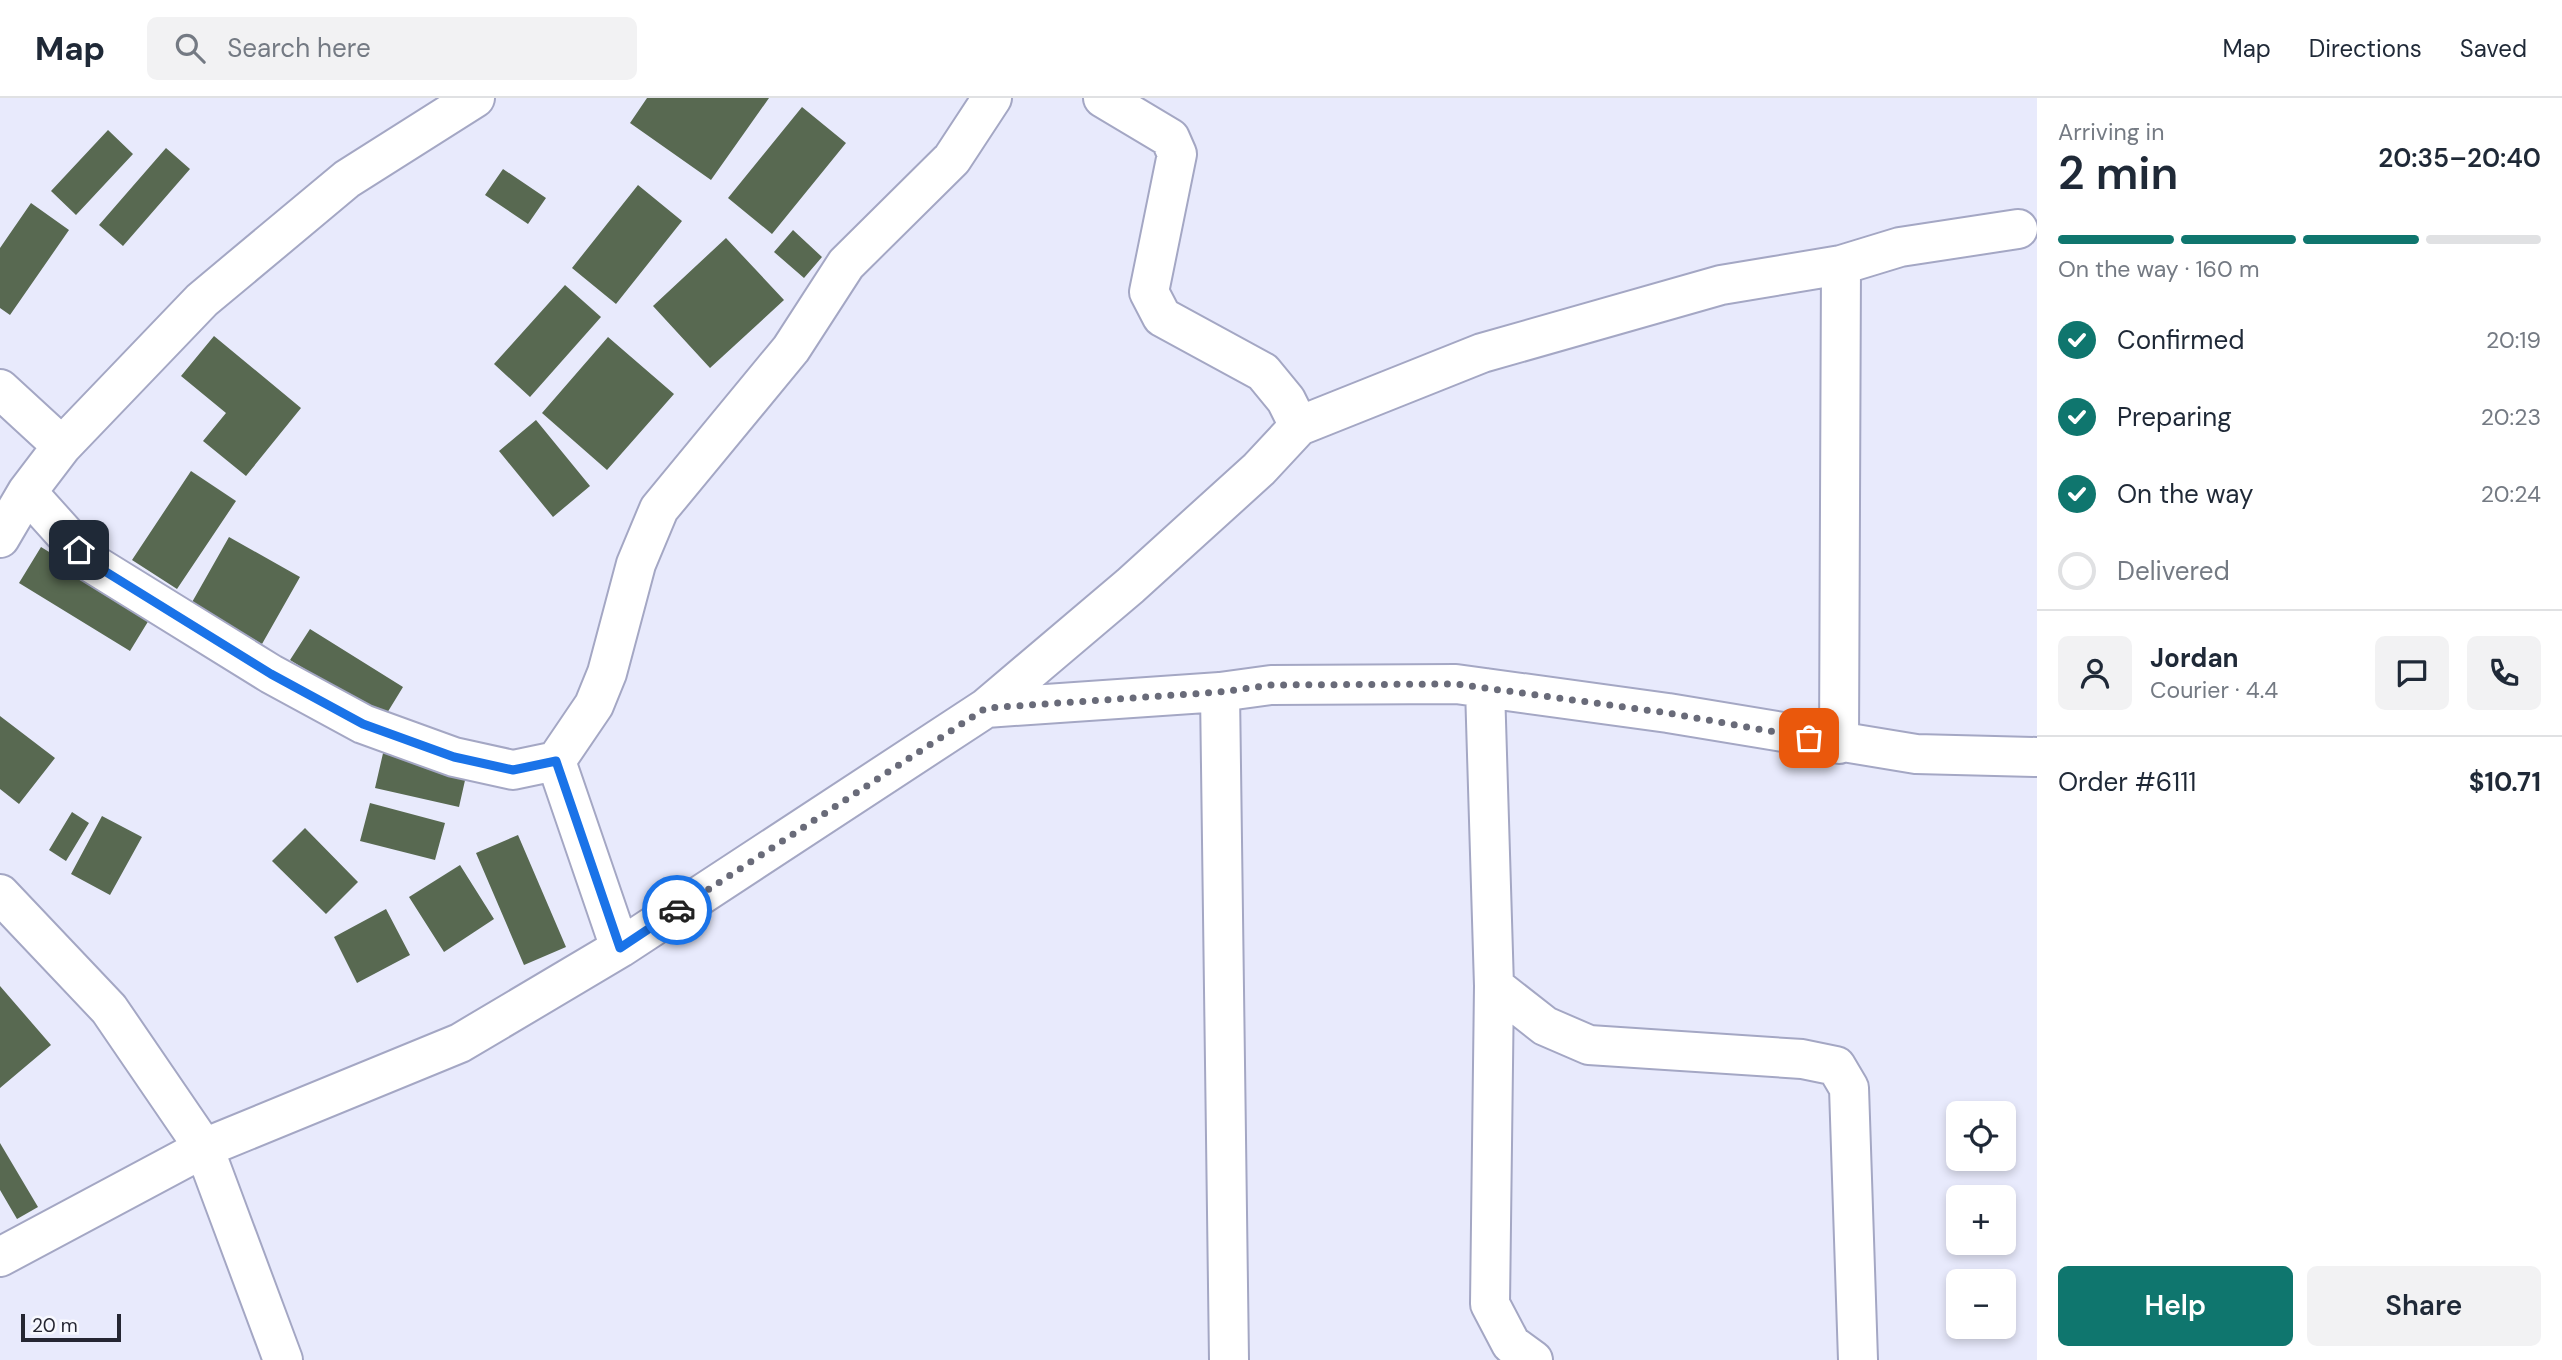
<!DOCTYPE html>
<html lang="en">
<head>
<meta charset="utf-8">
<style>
	body { margin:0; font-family:"DM Sans",sans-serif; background:#f2f2f3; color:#1f2937; height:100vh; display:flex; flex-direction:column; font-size:26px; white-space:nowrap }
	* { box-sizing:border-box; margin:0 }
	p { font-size:23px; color:#747a83 }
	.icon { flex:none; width:38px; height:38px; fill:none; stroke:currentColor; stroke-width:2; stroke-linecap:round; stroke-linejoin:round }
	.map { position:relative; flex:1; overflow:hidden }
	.side { display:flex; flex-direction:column; background:#fff; width:525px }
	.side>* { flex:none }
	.fabs { position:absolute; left:1946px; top:1003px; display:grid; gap:14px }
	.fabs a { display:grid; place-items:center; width:70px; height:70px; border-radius:10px; background:#fff; box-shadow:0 4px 10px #0003; font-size:35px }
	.scale { position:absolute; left:21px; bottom:18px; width:100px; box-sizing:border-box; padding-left:7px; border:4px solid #252632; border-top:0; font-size:19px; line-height:24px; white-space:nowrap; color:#252632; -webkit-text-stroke:5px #f7f8fe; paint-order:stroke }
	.pin { position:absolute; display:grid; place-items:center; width:60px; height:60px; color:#fff; margin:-30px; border-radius:14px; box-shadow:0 4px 10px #0006 }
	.courier { position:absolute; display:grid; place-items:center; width:70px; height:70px; margin:-35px; border:5px solid #1a73e8; border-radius:50%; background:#fff; color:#222; box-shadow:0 2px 9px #0007 }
	.overview em { font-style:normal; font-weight:600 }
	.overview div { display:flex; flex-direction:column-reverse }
	.overview { display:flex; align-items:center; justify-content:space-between; height:119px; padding:0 21px }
	h1 { font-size:46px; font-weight:600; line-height:52px }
	.bar { display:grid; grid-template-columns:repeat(4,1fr); gap:10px 7px; align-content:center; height:84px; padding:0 21px }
	.bar i { height:9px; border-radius:5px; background:#e0e1e3 }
	.bar .selected { background:#0f766e }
	.bar p { grid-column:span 4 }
	.line { display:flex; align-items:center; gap:18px; padding:0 21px; border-top:2px solid #e0e1e3 }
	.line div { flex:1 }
	.round { display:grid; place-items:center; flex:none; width:74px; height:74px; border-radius:10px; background:#f2f2f3 }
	ol { padding:0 21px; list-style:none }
	li { display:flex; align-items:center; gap:21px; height:77px }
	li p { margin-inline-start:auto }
	li .icon { padding:7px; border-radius:50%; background:#0f766e; color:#fff; stroke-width:4 }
	li:last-child { color:#747a83 }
	li i { width:38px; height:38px; border:4px solid #e0e1e3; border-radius:50% }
	.action { display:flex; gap:14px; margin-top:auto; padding:14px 21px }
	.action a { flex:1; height:80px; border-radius:10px; background:#0f766e; color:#fff; font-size:28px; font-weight:600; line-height:80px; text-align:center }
	.action a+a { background:#f2f2f3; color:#1f2937 }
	header { display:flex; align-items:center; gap:42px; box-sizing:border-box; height:98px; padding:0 35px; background:#fff; border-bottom:2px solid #e0e1e3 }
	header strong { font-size:33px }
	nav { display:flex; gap:38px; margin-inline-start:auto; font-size:24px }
	.search { width:490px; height:63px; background:#f2f2f3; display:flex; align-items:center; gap:18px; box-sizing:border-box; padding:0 24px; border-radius:10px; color:#747a83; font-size:26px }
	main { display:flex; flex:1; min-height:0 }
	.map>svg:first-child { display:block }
</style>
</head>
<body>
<header>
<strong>Map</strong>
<div class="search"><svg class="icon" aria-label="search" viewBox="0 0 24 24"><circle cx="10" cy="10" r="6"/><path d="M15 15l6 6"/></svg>Search here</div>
<nav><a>Map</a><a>Directions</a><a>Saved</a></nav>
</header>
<main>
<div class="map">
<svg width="2037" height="1262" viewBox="0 0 2037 1262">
	<rect width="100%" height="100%" fill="#e8eafc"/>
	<path fill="#586951" d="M 647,0 L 769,0 L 711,82 L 630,25 Z
		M 802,9 L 846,45 L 772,136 L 728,100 Z
		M 108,32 L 133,56 L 76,117 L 51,93 Z
		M 166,50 L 190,71 L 123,148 L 99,127 Z
		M 503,71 L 546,100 L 528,126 L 485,97 Z
		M 638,87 L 682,123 L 616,206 L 572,170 Z
		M 31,105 L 69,132 L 10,217 L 0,210 L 0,150 Z
		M 793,132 L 822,159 L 804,180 L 774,154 Z
		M 726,140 L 784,202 L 710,270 L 653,208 Z
		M 565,187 L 601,219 L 530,299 L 494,266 Z
		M 214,238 L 301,310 L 246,378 L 203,343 L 226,315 L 181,278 Z
		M 608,239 L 674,296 L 607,372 L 542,315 Z
		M 536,322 L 590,388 L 553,419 L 499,353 Z
		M 191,373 L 236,403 L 177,491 L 132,462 Z
		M 229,439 L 300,479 L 262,546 L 191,506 Z
		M 41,449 L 152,517 L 130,553 L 19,485 Z
		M 310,531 L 403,589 L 384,620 L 290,562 Z
		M 0,618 L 55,660 L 19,706 L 0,691 Z
		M 384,651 L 468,669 L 459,709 L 375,690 Z
		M 370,705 L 445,725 L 435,762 L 360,743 Z
		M 72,714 L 89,725 L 66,763 L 49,752 Z
		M 102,718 L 142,739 L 110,797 L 71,776 Z
		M 305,730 L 358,784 L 326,816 L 272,763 Z
		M 518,737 L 566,849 L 524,867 L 476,755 Z
		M 460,767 L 494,821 L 444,854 L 409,799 Z
		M 386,811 L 410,857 L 357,885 L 334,839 Z
		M 0,888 L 51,947 L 0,990 Z
		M 0,1045 L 38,1109 L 17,1121 L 0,1092 Z"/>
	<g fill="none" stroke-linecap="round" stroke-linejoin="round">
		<g stroke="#a4a7c4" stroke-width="42">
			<path id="minor" d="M 1103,0 L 1170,40 L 1177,56 L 1149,194 L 1162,219 L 1263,274 L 1286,302 L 1299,328
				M 0,291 L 62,348
				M 27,394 L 90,464 L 271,576 L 363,626 L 454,659 L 513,672 L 556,663 L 594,607 L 607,575 L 636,466 L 659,411 L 791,251 L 846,166 L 952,61 L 992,0
				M 0,440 L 27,394 L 62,348 L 202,202 L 347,81 L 475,0
				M 1485,590 L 1494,888 L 1545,928 L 1589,947 L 1802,961 L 1836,968 L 1849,990 L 1858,1262
				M 1220,594 L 1229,1262
				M 986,610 L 1220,594 L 1271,587 L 1456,586 L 1668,615 L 1916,656 L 2037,659
				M 1839,646 L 1841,167
				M 556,663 L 620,850
				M 0,796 L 109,911 L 204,1050 L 283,1262
				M 1494,888 L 1490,1206 L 1511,1246 L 1533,1262
				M 0,1159 L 204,1050 L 460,945 L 620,850 L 986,610 L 1130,488 L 1259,371 L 1299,328 L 1482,255 L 1721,187 L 1841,167 L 1900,149 L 2018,131"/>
		</g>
		<use href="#minor" stroke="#fff" stroke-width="38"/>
	</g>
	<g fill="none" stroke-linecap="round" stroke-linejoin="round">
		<path stroke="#696b79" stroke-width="7" stroke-dasharray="0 12.6" d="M 677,812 L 986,610 L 1220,594 L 1271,587 L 1456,586 L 1668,615 L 1809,640"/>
		<path stroke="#1a73e8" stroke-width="9" d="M 79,452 L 90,464 L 271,576 L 363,626 L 454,659 L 513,672 L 556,663 L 620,850 L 677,812"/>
	</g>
</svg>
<div class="fabs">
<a><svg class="icon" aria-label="locate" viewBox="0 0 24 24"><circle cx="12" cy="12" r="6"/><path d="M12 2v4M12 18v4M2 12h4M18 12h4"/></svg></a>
<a>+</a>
<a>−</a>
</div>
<div class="scale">20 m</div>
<div class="pin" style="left:1809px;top:640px;background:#ea580c"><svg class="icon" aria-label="bag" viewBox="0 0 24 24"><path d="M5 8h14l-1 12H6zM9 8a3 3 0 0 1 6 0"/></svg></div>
<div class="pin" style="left:79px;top:452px;background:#1f2937"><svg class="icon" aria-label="home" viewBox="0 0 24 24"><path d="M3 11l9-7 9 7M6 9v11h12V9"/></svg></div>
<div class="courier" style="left:677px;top:812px"><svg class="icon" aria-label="car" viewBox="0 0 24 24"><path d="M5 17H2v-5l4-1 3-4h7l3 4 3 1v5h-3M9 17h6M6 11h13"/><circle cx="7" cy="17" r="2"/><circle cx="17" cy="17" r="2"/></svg></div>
</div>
<section class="side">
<div class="overview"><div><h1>2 min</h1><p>Arriving in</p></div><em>20:35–20:40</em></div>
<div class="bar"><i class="selected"></i><i class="selected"></i><i class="selected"></i><i></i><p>On the way · 160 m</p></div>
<ol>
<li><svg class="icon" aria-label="check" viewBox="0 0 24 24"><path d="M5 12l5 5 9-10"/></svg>Confirmed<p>20:19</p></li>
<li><svg class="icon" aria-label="check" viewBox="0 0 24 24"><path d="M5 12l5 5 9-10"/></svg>Preparing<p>20:23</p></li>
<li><svg class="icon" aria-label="check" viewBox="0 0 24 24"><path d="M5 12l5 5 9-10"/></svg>On the way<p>20:24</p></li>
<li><i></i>Delivered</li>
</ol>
<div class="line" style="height:126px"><a class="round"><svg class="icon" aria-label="person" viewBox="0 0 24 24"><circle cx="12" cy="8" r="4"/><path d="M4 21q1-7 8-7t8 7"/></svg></a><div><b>Jordan</b><p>Courier · 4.4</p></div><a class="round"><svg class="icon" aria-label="chat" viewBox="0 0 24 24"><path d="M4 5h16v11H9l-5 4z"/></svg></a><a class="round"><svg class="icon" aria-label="phone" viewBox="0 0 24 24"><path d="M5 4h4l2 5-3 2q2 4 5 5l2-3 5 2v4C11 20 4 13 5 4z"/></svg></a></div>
<div class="line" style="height:91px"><div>Order #6111</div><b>$10.71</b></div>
<div class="action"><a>Help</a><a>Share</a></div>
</section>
</main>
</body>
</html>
